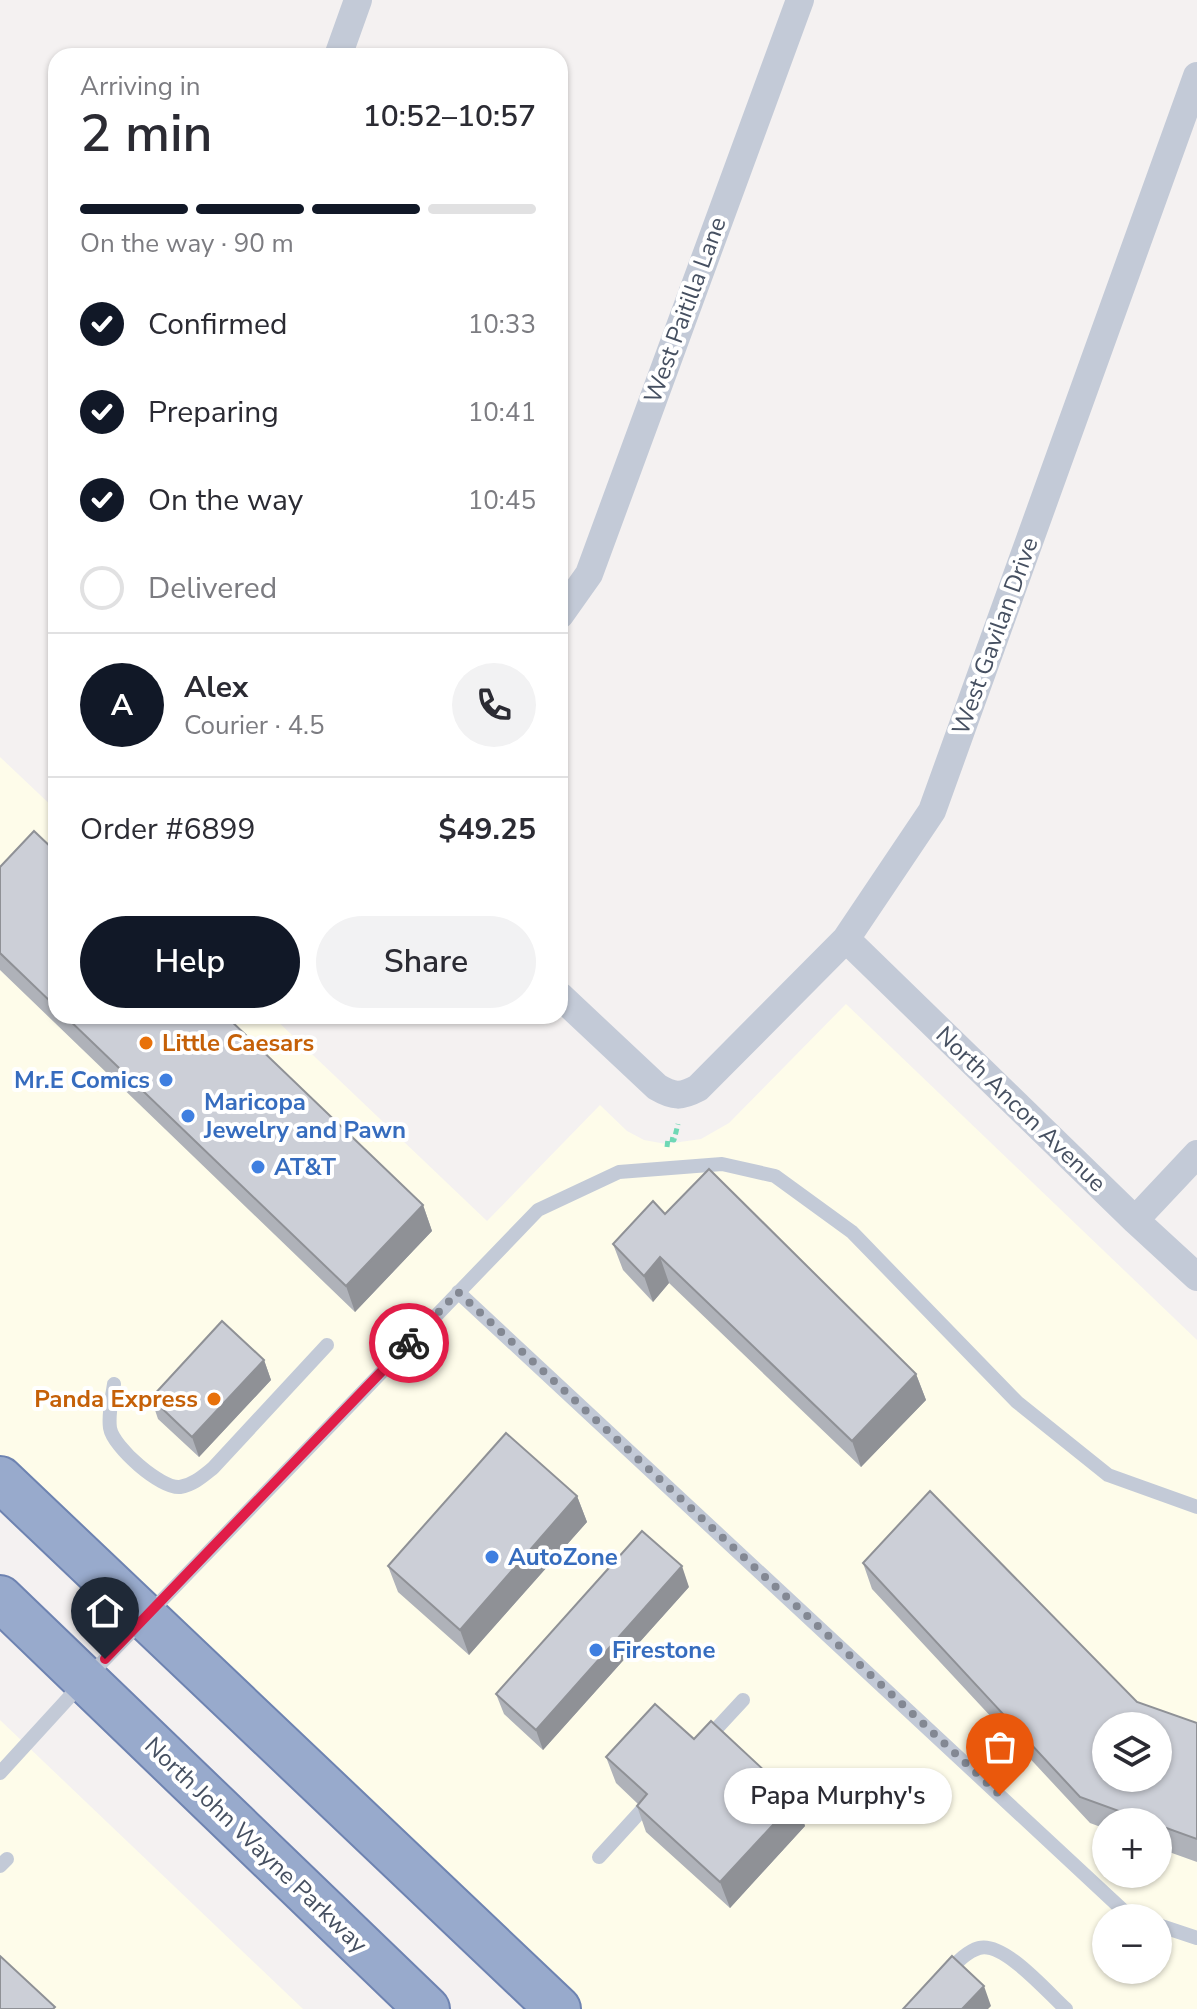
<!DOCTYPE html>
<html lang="en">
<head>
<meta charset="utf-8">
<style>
	body { margin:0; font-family:"Nunito Sans",sans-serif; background:#f2f2f3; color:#2b2b33; height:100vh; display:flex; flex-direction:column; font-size:30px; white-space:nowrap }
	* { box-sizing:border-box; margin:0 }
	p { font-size:26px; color:#7c7c81 }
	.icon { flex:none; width:44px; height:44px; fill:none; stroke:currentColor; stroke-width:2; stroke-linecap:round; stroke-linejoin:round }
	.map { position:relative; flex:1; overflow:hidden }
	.sheet { position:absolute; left:48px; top:48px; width:520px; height:976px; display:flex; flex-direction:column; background:#fff; border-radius:24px; box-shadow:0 2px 6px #0004 }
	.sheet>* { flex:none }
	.tools { position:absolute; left:1092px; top:1712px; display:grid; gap:16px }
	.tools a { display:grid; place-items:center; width:80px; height:80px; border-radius:50%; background:#fff; box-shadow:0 2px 6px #0004; font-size:40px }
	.pin { position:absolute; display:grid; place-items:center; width:68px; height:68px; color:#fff; margin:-82px -34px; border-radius:50% 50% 50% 0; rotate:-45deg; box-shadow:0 0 8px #0007 }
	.pin .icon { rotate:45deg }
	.courier { position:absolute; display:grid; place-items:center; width:80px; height:80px; margin:-40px; border:6px solid #e11d48; border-radius:50%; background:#fff; color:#222; box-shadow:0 2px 10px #0007 }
	.bubble { position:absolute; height:56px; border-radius:28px; background:#fff; box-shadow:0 2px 6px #0004; font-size:26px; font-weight:600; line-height:56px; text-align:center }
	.head em { font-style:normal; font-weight:600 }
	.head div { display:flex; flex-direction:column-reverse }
	.head { display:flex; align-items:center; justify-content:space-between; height:136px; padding:0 32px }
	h1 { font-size:52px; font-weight:600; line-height:60px }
	.bar { display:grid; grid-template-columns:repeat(4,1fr); gap:12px 8px; align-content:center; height:96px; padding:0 32px }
	.bar i { height:10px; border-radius:6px; background:#e1e1e2 }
	.bar .active { background:#111827 }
	.bar p { grid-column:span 4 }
	.line { display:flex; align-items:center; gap:20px; padding:0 32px; border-top:2px solid #e1e1e2 }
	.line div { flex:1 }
	.round { display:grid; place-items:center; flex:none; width:84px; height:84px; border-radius:42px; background:#f2f2f3 }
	ol { padding:0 32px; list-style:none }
	li { display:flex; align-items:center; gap:24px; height:88px }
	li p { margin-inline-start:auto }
	li .icon { padding:8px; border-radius:50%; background:#111827; color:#fff; stroke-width:4 }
	li:last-child { color:#7c7c81 }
	li i { width:44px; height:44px; border:4px solid #e1e1e2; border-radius:50% }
	.primary-button { display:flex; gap:16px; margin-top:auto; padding:16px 32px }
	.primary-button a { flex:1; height:92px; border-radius:48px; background:#111827; color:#fff; font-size:32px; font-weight:600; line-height:92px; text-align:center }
	.primary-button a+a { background:#f2f2f3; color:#2b2b33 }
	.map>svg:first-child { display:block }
</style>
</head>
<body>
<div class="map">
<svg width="1197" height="2009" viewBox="0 0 1197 2009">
	<rect width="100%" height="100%" fill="#f4f1f1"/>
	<path fill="#fefcea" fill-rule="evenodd" d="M 0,757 L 56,810 L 56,1016 L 272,1016 L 487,1221 L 600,1105 L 627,1131 L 644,1140 L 666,1144 L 701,1139 L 729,1123 L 846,1004 L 1197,1340 L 1197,2009 L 578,2009 L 0,1474 ZM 1106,1726 L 1158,1726 L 1158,1778 L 1106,1778 ZM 1106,1822 L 1158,1822 L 1158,1874 L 1106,1874 ZM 1106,1918 L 1158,1918 L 1158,1970 L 1106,1970 Z
		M 0,1720 L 303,2009 L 0,2009 Z"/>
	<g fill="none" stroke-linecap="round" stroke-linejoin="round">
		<g stroke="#6e83b1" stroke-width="48">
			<path id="trunk" d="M 0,1479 L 558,2009
				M 0,1598 L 427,2009"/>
		</g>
		<path stroke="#6fd8b5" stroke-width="5" stroke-dasharray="6 4" stroke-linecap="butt" d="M 667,1147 L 668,1139 L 674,1140 L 678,1124"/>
		<path stroke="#c3cad7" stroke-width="14" d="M 458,1292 L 1127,1914 L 1139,1918
			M 114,1384 C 112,1398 108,1414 110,1428 C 113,1447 161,1489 180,1487 C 193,1485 203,1476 213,1468 L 327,1345
			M 705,1741 L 743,1700
			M 0,1773 L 85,1680 L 538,1210 L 619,1172 L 722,1164 L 775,1176 L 852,1232 L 1017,1402 L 1108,1475 L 1197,1507
			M 599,1857 L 651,1800
			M 0,1866 L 7,1859
			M 1158,1925 L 1197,1938
			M 944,1976 C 954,1966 965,1952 979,1948 C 1004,1941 1048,1993 1066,2009"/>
		<path stroke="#c3cad7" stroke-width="28" d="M 338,56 L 358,0
			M 560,615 L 589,574 L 800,0
			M 846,939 L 1135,1220 L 1197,1277
			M 560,996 L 657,1087 C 674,1097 681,1097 698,1088 L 846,939 L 932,811 L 1197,76
			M 1135,1220 L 1197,1154"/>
		<use href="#trunk" stroke="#98aacc" stroke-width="44"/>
	</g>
	<path fill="#afb2b9" d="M 56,852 L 56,1016 L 226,1016 L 423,1205 L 432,1231 L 355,1312 L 0,970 L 0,867 Z
		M 665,1214 L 916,1374 L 926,1400 L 861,1467 L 669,1283 L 653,1302 L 623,1270 L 613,1244 Z
		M 264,1360 L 271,1380 L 199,1457 L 158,1419 L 151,1398 Z
		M 577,1496 L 587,1522 L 469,1655 L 398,1592 L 388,1566 Z
		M 863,1563 L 1137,1702 L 1197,1723 L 1197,1862 L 1158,1848 L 1158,1822 L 1106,1822 L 1106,1829 L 1090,1823 L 872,1589 Z
		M 689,1587 L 543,1750 L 504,1714 L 496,1694 Z
		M 694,1739 L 796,1800 L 805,1826 L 730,1908 L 646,1832 L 637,1806 L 638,1804 L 616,1783 L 606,1757 Z"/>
	<path fill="#8f9196" d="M 423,1205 L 432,1231 L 355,1312 L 346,1286 Z
		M 660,1257 L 669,1283 L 653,1302 L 644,1276 Z
		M 264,1360 L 271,1380 L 199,1457 L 192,1437 Z
		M 916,1374 L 926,1400 L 861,1467 L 852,1441 Z
		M 577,1496 L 587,1522 L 469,1655 L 460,1630 Z
		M 682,1566 L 689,1587 L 543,1750 L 536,1730 Z
		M 796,1800 L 805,1826 L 730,1908 L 720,1882 Z
		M 984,1986 L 991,2006 L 988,2009 L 962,2009 Z"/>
	<path fill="#cccfd7" stroke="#8f9196" stroke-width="2" fill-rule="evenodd" d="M 34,831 L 56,852 L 56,1007 L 0,953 L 0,867 Z
		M 65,1016 L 226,1016 L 423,1205 L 346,1286 Z
		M 709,1169 L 916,1374 L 852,1441 L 660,1257 L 644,1276 L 613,1244 L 653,1201 L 665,1214 Z
		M 222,1321 L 264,1360 L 192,1437 L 151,1398 Z
		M 506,1433 L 577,1496 L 460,1630 L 388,1566 Z
		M 930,1491 L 1137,1702 L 1197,1723 L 1197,1839 L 1158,1825 L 1158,1822 L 1149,1822 L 1080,1797 L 863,1563 ZM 1106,1726 L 1158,1726 L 1158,1778 L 1106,1778 Z
		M 642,1531 L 682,1566 L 536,1730 L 496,1694 Z
		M 655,1704 L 694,1739 L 711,1721 L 796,1800 L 720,1882 L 637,1806 L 647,1794 L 606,1757 Z
		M 0,1956 L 55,2007 L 53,2009 L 0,2009 Z
		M 952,1956 L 984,1986 L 962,2009 L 903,2009 Z"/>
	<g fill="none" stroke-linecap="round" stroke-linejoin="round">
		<path stroke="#838893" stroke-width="8" stroke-dasharray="0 14.4" d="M 409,1343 L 458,1292 L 1000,1795"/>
		<path stroke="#e11d48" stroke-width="10" d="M 105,1659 L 409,1343"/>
	</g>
	<g fill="#e8710a" stroke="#fff" stroke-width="3">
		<circle cx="146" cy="1043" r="8"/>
		<circle cx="214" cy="1399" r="8"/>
	</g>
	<g fill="#3f7fe0" stroke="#fff" stroke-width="3">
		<circle cx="166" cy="1080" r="8"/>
		<circle cx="188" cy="1116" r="8"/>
		<circle cx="258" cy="1167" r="8"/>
		<circle cx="492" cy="1557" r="8"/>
		<circle cx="596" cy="1650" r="8"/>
	</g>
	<g text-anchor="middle" stroke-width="8" stroke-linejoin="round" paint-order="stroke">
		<g font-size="24" fill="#465061" stroke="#fff">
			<text transform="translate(685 310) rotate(-70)" y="8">West Paitilla Lane</text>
			<text transform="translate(995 636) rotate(-70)" y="8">West Gavilan Drive</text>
			<text transform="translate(1021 1109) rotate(44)" y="8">North Ancon Avenue</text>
			<text transform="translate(256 1845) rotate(44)" y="8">North John Wayne Parkway</text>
		</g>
		<g font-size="24" font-weight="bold" fill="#c56008" stroke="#fff" text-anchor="start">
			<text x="162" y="1051">Little Caesars</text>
			<text x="198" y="1407" text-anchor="end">Panda Express</text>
		</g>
		<g font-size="24" font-weight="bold" fill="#366cbe" stroke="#fff" text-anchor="start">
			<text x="150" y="1088" text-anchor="end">Mr.E Comics</text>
			<text x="204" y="1110">Maricopa<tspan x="204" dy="28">Jewelry and Pawn</tspan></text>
			<text x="274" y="1175">AT&amp;T</text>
			<text x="508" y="1565">AutoZone</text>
			<text x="612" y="1658">Firestone</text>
		</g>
	</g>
</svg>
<div class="tools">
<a><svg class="icon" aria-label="layers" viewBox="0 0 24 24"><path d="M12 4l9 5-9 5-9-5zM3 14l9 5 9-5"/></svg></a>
<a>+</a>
<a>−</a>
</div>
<div class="pin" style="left:1000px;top:1795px;background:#ea580c"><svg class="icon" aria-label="bag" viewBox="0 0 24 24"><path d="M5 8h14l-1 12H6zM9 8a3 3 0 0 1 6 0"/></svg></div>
<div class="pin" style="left:105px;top:1659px;background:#1f2937"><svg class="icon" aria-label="home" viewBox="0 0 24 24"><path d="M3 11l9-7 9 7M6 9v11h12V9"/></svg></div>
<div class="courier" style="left:409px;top:1343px"><svg class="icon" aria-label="bike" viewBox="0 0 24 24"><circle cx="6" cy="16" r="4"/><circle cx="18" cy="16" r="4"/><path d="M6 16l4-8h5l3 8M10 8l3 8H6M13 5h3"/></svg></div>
<div class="bubble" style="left:724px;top:1768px;width:228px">Papa Murphy's</div>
<section class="sheet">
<div class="head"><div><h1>2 min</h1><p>Arriving in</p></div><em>10:52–10:57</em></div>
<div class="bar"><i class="active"></i><i class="active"></i><i class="active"></i><i></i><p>On the way · 90 m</p></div>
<ol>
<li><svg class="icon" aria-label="check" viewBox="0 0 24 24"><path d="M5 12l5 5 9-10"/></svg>Confirmed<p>10:33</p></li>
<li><svg class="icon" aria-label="check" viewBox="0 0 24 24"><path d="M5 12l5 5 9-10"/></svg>Preparing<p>10:41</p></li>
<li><svg class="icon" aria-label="check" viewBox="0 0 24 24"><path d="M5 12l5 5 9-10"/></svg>On the way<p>10:45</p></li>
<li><i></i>Delivered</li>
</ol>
<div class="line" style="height:144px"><b class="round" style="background:#111827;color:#fff">A</b><div><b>Alex</b><p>Courier · 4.5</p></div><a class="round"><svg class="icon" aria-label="phone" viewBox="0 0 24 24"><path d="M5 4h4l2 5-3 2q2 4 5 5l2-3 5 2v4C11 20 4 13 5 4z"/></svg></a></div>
<div class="line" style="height:104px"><div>Order #6899</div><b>$49.25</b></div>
<div class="primary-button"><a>Help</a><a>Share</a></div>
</section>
</div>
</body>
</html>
